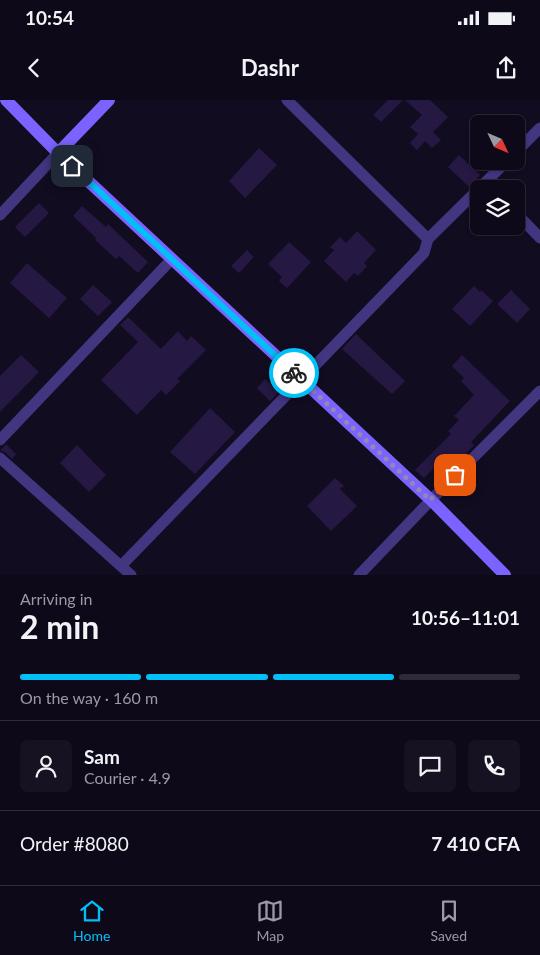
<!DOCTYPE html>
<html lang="en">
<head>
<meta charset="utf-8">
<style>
	body { margin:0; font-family:Lato,sans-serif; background:#171222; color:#f1f3f6; height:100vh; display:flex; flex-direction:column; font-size:19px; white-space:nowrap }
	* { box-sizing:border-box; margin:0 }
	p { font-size:16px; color:#9b9aa2 }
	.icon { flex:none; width:28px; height:28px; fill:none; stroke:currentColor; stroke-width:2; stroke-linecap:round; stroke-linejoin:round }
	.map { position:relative; height:475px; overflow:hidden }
	.details { display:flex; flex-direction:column; background:#0e0919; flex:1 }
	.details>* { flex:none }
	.needle { width:32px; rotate:134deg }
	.fabs { position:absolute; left:470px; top:15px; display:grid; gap:10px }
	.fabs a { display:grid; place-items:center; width:55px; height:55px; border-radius:8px; background:#0e0919; box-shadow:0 1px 4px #0004,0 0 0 1px #2e2a38; font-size:25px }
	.pin { position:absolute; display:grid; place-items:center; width:42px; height:42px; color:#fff; margin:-21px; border-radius:10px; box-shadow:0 2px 8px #0006 }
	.courier { position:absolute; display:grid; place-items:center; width:50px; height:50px; margin:-25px; border:4px solid #00c0f7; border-radius:50%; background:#fff; color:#222; box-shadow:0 1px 6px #0007 }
	.head em { font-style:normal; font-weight:700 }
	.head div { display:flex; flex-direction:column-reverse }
	.head { display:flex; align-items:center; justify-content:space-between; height:85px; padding:0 20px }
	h1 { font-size:32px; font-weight:700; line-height:38px }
	.bar { display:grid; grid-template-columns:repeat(4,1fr); gap:8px 5px; align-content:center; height:60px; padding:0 20px }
	.bar i { height:6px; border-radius:4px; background:#2e2a38 }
	.bar .on { background:#00c0f7 }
	.bar p { grid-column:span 4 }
	.line { display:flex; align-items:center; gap:12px; padding:0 20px; border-top:1px solid #2e2a38 }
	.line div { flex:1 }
	.round { display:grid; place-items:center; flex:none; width:52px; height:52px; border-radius:8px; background:#171222 }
	.status { display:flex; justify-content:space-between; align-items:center; height:35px; padding:0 25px; background:#0e0919; direction:ltr }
	.status svg { height:14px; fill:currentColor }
	header { display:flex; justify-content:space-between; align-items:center; height:65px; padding:0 20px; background:#0e0919; font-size:22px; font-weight:700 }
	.tab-bar { display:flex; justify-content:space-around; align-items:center; height:70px; border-top:1px solid #2e2a38; background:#0e0919; font-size:14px; color:#9b9aa2 }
	.tab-bar a { display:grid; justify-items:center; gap:2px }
	.tab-bar .on { color:#00c0f7 }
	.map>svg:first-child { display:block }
</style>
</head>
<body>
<div class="status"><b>10:54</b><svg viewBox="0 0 49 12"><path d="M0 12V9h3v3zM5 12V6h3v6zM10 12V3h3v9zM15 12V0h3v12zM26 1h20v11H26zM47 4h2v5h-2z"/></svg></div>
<header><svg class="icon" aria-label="back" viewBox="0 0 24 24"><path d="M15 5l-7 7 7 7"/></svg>Dashr<svg class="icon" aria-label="share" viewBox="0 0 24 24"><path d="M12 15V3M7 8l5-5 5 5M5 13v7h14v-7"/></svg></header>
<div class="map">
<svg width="540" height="475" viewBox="0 0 540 475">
	<rect width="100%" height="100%" fill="#120c21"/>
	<path fill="#251842" d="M 388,0 L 403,0 L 381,22 L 373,15 Z
		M 405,0 L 430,0 L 448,17 L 433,32 L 441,40 L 432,48 L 425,41 L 417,50 L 410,43 L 418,34 L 410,27 L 422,15 Z
		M 259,48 L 277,65 L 245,98 L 229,81 Z
		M 459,55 L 480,75 L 469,87 L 448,67 Z
		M 39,103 L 49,113 L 25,137 L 15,127 Z
		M 82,106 L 106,127 L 108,124 L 148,162 L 138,173 L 119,156 L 116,159 L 95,140 L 96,138 L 73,116 Z
		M 357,131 L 376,150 L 364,163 L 367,166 L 358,176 L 354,173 L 346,182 L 324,161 L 334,150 L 330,147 L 340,137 L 346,143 Z
		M 289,142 L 311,162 L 287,188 L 279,181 L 282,177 L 268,164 Z
		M 247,150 L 254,157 L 239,173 L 231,166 Z
		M 27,163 L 67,198 L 49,218 L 10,183 Z
		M 93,185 L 112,202 L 98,216 L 80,199 Z
		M 474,186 L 480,192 L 481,190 L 493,201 L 470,226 L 452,209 Z
		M 511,190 L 530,209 L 517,223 L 497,204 Z
		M 128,217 L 161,249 L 178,231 L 187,241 L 191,236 L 206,250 L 177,279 L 180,281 L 166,295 L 161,290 L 137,315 L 101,280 L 138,242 L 120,225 Z
		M 356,234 L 405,281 L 392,294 L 342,249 Z
		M 21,255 L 39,272 L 0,312 L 0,276 Z
		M 462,255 L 510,301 L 471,342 L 474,345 L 458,363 L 452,357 L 444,366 L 440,362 L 424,378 L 415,370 L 451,334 L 448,331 L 459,320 L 454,316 L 474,295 L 461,281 L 464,278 L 452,266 Z
		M 265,279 L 279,292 L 270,301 L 257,288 Z
		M 210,308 L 235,332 L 195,374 L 170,352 Z
		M 6,344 L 16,354 L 12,359 L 5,352 L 0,351 Z
		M 77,345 L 106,375 L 89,392 L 60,363 Z
		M 335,378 L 344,386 L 340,389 L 357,406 L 331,431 L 307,406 Z"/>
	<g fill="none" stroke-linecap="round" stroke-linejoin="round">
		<path stroke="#423681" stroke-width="11" d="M 516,52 L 540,28
			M 516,113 L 540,138
			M 0,115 L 58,53
			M 428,139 L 507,61
			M 0,340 L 172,159
			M 0,358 L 131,475
			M 121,466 L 424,153 L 428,139 L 287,0
			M 359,475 L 431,400 L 540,291"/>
		<path stroke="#7a63ff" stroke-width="12" d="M 6,0 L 58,53 L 431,400 L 505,475
			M 58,53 L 109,0"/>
	</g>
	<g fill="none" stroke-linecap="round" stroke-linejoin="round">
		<path stroke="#9389b1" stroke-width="5" stroke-dasharray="0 9" d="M 294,273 L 430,400 L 455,375"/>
		<path stroke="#00c0f7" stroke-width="6" d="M 72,66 L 294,273"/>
	</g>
</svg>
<div class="fabs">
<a><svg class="needle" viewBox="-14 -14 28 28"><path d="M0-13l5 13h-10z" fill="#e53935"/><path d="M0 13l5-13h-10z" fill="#9b9aa2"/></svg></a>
<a><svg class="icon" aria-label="layers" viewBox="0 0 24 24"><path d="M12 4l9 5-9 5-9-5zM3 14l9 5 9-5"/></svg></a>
</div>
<div class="pin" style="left:455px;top:375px;background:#ea580c"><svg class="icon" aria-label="bag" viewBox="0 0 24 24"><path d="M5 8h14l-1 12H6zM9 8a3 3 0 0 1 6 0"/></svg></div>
<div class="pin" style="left:72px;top:66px;background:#1f2937"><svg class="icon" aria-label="home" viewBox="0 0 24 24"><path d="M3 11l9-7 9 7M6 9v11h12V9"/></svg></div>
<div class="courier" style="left:294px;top:273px"><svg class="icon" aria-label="bike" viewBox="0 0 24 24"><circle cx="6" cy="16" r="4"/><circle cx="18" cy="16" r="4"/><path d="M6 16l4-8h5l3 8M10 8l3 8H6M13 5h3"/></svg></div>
</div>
<section class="details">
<div class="head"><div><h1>2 min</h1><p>Arriving in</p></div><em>10:56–11:01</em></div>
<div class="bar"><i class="on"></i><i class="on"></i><i class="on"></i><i></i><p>On the way · 160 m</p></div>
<div class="line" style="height:90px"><a class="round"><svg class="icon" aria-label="person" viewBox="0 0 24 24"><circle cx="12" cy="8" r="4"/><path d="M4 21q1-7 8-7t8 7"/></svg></a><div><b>Sam</b><p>Courier · 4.9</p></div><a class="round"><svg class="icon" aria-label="chat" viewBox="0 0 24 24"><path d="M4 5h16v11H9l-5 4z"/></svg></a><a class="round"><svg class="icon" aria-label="phone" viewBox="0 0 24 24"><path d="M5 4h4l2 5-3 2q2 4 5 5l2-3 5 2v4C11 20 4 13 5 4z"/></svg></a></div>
<div class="line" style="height:65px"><div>Order #8080</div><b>7 410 CFA</b></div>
</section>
<nav class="tab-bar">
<a class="on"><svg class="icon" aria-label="home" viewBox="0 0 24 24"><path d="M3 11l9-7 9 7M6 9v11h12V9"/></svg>Home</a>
<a><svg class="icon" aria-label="map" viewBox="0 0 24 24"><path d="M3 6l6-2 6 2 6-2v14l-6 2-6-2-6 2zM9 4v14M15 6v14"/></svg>Map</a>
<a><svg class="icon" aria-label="saved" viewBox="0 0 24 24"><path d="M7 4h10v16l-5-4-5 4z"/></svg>Saved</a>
</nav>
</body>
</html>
